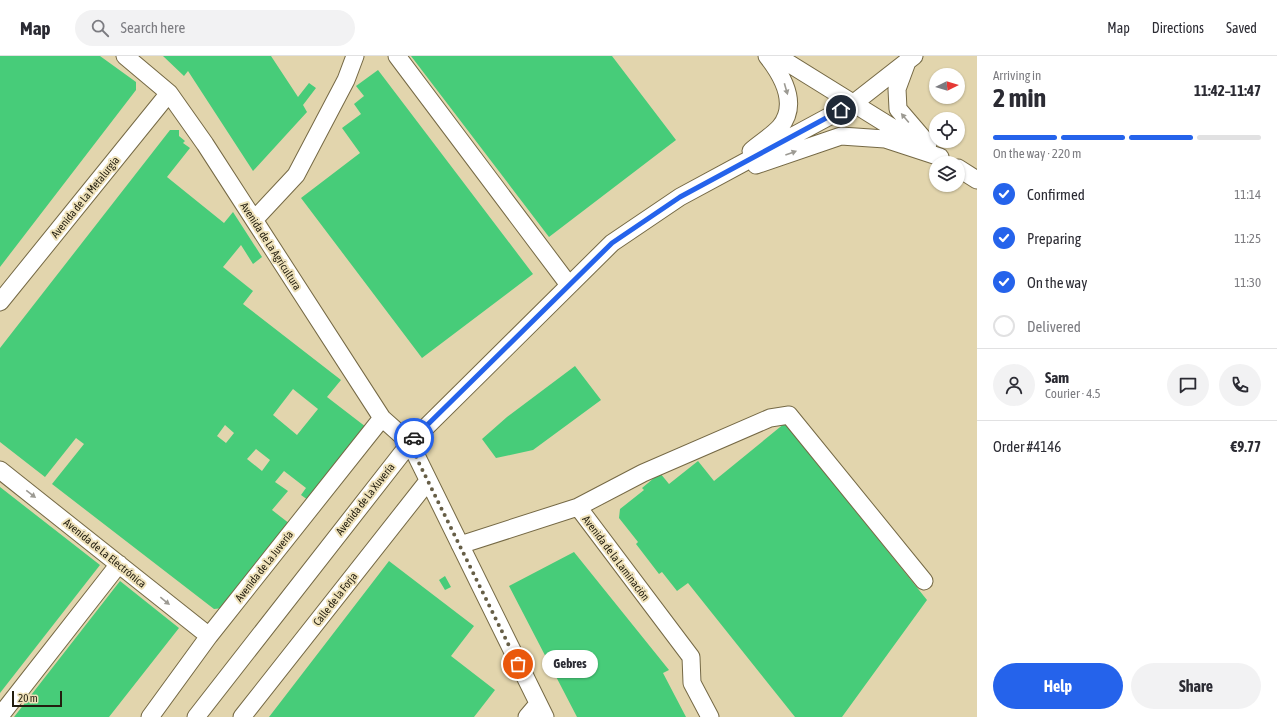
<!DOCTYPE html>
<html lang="en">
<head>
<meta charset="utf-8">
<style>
	body { margin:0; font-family:"Asap Condensed",sans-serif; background:#f2f2f3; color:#2b2b33; height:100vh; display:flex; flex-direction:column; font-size:15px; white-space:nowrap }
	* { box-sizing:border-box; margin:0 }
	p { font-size:13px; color:#7c7c81 }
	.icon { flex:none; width:22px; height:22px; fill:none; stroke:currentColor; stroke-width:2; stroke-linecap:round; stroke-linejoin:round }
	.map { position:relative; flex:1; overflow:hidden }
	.panel { display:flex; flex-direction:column; background:#fff; width:300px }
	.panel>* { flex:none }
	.needle { width:26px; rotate:85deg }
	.tools { position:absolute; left:929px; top:12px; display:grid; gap:8px }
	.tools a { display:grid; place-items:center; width:36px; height:36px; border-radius:50%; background:#fff; box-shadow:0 1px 3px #0004; font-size:20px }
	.scale { position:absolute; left:12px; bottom:10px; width:50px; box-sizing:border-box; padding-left:4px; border:2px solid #231e0f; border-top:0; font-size:11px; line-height:14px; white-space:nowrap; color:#231e0f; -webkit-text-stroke:3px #efe2ba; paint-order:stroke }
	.pin { position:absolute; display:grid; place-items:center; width:34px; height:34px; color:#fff; margin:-17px; border:2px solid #fff; border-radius:50%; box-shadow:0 1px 4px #0007 }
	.courier { position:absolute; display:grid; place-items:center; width:40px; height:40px; margin:-20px; border:3px solid #2563eb; border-radius:50%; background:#fff; color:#222; box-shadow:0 1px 5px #0007 }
	.bubble { position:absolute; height:28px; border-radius:14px; background:#fff; box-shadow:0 1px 3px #0004; font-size:13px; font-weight:700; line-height:28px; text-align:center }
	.overview em { font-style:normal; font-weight:700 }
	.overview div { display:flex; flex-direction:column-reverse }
	.overview { display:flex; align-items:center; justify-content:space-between; height:68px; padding:0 16px }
	h1 { font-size:26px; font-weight:700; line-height:30px }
	.bar { display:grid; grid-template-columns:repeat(4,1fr); gap:6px 4px; align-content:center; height:48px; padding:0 16px }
	.bar i { height:5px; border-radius:3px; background:#e1e1e2 }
	.bar .current { background:#2563eb }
	.bar p { grid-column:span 4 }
	.line { display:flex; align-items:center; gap:10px; padding:0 16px; border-top:1px solid #e1e1e2 }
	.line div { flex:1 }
	.round { display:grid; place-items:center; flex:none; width:42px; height:42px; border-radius:21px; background:#f2f2f3 }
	ol { padding:0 16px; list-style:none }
	li { display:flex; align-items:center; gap:12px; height:44px }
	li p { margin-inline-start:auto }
	li .icon { padding:4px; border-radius:50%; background:#2563eb; color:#fff; stroke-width:4 }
	li:last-child { color:#7c7c81 }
	li i { width:22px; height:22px; border:2px solid #e1e1e2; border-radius:50% }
	.action { display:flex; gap:8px; margin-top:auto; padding:8px 16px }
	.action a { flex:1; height:46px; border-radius:24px; background:#2563eb; color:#fff; font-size:16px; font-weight:700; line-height:46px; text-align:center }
	.action a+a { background:#f2f2f3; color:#2b2b33 }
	header { display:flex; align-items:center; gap:24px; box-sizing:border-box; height:56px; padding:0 20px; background:#fff; border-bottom:1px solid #e1e1e2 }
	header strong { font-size:19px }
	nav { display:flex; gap:22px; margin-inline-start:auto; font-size:14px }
	.search { width:280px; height:36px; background:#f2f2f3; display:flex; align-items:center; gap:10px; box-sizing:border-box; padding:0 14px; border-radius:22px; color:#7c7c81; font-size:15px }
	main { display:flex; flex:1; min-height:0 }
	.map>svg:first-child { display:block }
</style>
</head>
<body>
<header>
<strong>Map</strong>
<div class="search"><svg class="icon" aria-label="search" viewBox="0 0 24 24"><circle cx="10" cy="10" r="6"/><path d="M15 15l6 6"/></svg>Search here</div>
<nav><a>Map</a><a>Directions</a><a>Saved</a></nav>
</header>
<main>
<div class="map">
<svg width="977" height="661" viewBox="0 0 977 661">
	<rect width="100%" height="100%" fill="#e2d5ad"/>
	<path fill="#47cc79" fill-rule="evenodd" d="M 0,0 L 100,0 L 136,26 L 136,34 L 0,211 Z
		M 163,0 L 271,0 L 298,41 L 309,27 L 316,32 L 303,49 L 307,56 L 253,115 L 188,15 L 184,20 Z
		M 411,0 L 612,0 L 676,84 L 549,181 Z
		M 378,14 L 533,218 L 422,302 L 301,142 L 360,97 L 342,72 L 361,58 L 354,48 L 364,40 L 356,30 Z
		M 170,74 L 179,74 L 179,80 L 185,85 L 183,87 L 190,92 L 167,121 L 224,167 L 233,156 L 262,201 L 253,208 L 241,189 L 223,211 L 253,235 L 243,248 L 341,324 L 327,341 L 366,371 L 308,444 L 301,439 L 306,432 L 284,415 L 275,426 L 288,435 L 272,454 L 290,468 L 224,552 L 214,553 L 52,428 L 84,388 L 76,382 L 45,421 L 0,386 L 0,292 ZM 293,333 L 318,353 L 297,379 L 273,359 ZM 225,369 L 234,377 L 226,387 L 217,380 ZM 256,393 L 270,404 L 262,415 L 247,403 Z
		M 575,310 L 601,344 L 533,394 L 496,402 L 482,383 L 507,361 Z
		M 785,367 L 927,544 L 842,661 L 795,661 L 688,527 L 677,535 L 662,516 L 659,518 L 636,488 L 638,486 L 619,462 L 620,453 L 644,434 L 642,432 L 660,417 L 669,428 L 698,405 L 714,425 Z
		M 0,431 L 100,509 L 0,637 Z
		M 574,496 L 669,614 L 663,617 L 686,661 L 577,661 L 509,530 Z
		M 389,505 L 474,570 L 451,600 L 495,634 L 474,661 L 269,661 Z
		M 445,520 L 451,531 L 445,534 L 439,524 Z
		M 120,525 L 179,572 L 109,661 L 14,661 Z"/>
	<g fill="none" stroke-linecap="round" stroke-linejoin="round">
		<g stroke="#756945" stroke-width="19">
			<path id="minor" d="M 125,0 L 169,37 L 205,88 L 382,362 L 410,387 L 545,661
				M 397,0 L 569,229
				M 777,0 L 914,85
				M 907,6 L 897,33 L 898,53 L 928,88
				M 751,95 C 760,87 772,80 780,71 C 799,48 782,19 767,0
				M 756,109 L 841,80 L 885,83 L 940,101
				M 958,112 L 977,124
				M 254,164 L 296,119 L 346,24 L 355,0
				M 0,246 L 169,37
				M 0,414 L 209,580
				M 578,451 L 643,417 L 770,362 L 789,359 L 924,525
				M 460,489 L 578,451 L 691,601 L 692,627 L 710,661
				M 0,660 L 119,508
				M 150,661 L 209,580 L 382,362
				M 196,661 L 410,387 L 612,187 L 680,141 L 854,47 L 914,0
				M 242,661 L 428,425
				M 527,661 L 538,648"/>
		</g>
		<use href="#minor" stroke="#fff" stroke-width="17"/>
	</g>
	<defs><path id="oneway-solid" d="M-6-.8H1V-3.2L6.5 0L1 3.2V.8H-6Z"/></defs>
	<g fill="#9c9a93">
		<use href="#oneway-solid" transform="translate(786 33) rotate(74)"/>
		<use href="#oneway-solid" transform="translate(905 62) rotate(-130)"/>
		<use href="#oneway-solid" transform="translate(791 97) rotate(-20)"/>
		<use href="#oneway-solid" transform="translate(31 438) rotate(38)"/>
		<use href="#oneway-solid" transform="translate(165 545) rotate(39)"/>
	</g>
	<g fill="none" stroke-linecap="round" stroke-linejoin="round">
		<path stroke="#665e46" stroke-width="4" stroke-dasharray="0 7.2" d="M 414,382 L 410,387 L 419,407 L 518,608"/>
		<path stroke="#2563eb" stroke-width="5" d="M 414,382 L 612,187 L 680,141 L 841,54"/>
	</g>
	<g text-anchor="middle" stroke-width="4" stroke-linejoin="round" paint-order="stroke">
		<g font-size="11" fill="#231e0f" stroke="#efe2ba">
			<text transform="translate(85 141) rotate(-51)" y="4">Avenida de La Metalurgia</text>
			<text transform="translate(271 190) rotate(57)" y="4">Avenida de La Agricultura</text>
			<text transform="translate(365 443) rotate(-52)" y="4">Avenida de La Xuvería</text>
			<text transform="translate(105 497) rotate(39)" y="4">Avenida de La Electrónica</text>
			<text transform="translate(616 502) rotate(53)" y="4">Avenida de la Laminación</text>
			<text transform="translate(264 510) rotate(-52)" y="4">Avenida de La Juvería</text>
			<text transform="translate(335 543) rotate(-52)" y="4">Calle de la Forja</text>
		</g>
	</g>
</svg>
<div class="tools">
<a><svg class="needle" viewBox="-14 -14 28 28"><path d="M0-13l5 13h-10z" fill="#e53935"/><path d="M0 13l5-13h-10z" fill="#7c7c81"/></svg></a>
<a><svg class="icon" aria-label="locate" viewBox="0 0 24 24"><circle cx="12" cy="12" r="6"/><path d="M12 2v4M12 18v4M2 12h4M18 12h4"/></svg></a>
<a><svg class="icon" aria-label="layers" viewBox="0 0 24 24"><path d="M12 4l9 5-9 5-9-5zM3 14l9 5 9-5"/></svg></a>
</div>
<div class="scale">20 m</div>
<div class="pin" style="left:518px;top:608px;background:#ea580c"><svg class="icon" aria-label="bag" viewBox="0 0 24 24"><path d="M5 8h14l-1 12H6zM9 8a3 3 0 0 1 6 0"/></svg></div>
<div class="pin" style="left:841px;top:54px;background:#1f2937"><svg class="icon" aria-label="home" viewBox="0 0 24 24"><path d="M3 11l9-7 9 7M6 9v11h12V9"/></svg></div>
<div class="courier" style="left:414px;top:382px"><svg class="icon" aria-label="car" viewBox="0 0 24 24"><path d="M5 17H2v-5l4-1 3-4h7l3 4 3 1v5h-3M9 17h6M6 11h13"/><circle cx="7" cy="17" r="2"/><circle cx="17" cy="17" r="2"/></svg></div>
<div class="bubble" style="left:542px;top:594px;width:56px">Gebres</div>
</div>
<section class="panel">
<div class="overview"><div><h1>2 min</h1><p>Arriving in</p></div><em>11:42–11:47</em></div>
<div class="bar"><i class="current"></i><i class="current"></i><i class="current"></i><i></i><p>On the way · 220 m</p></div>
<ol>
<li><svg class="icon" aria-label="check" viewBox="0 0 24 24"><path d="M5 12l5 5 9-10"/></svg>Confirmed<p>11:14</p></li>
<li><svg class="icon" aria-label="check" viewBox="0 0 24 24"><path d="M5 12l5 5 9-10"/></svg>Preparing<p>11:25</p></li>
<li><svg class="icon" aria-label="check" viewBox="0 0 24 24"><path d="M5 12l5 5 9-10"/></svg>On the way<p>11:30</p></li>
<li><i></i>Delivered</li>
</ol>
<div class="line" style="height:72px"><a class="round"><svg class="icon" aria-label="person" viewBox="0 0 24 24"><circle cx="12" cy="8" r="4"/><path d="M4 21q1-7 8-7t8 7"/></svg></a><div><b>Sam</b><p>Courier · 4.5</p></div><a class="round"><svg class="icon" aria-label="chat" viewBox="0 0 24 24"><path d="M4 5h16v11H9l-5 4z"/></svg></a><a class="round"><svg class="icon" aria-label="phone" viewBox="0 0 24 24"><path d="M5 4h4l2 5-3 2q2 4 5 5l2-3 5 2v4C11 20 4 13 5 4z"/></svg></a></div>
<div class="line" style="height:52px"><div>Order #4146</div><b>€9.77</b></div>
<div class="action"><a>Help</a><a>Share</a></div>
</section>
</main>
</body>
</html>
